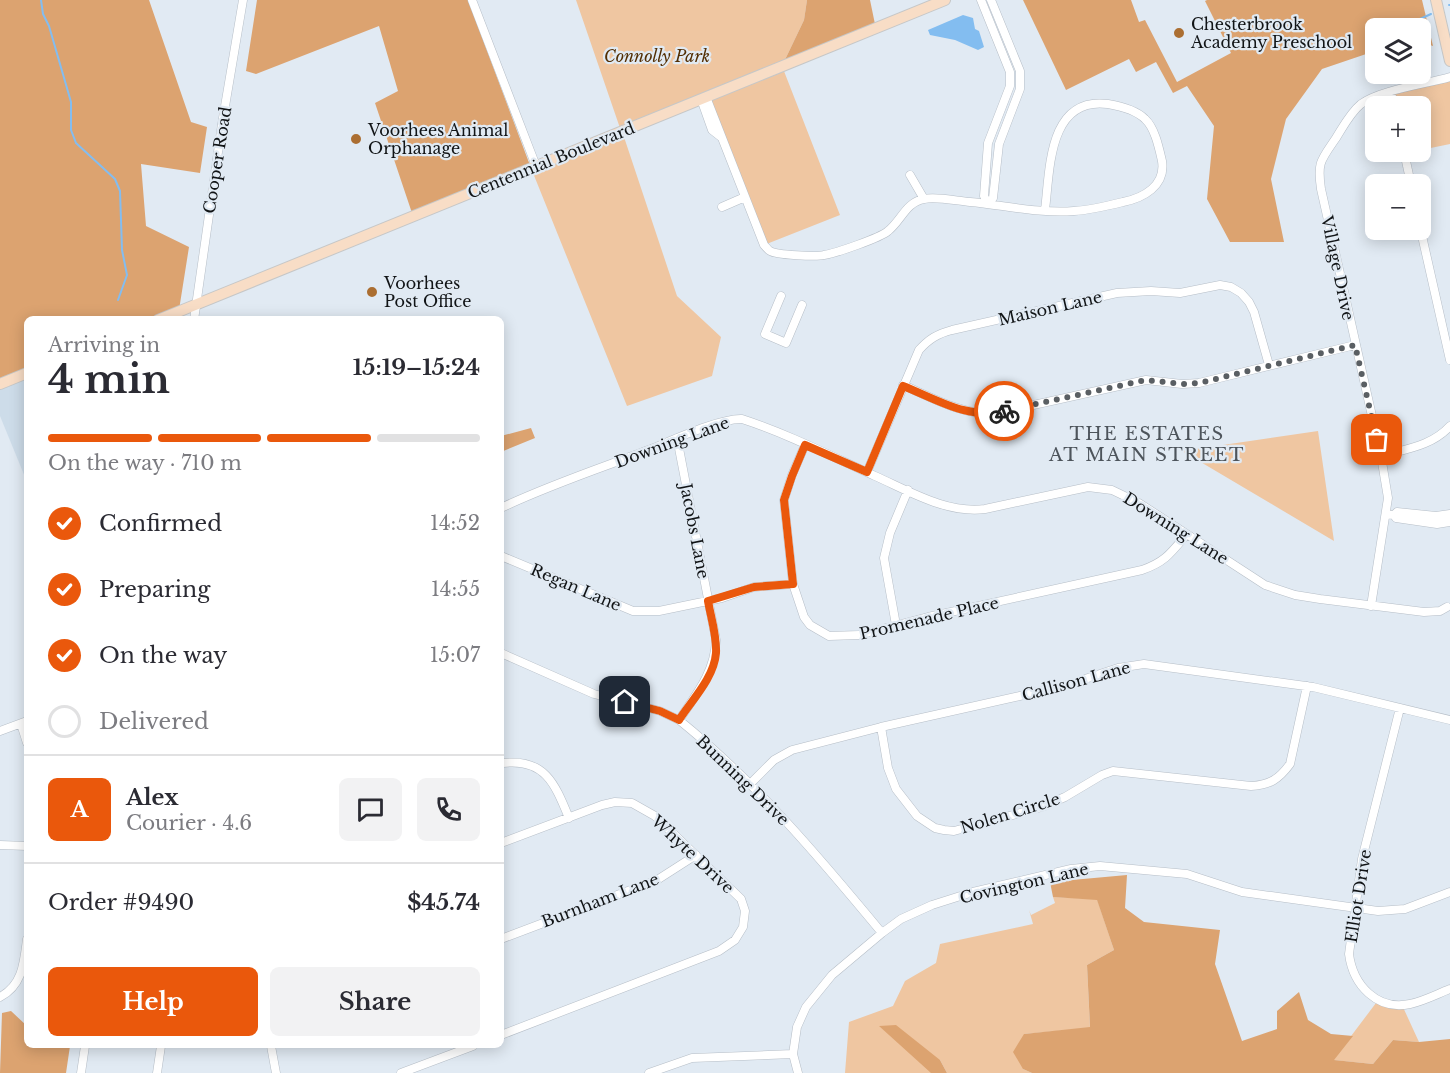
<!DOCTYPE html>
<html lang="en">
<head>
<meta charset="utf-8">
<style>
	body { margin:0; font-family:"Libre Baskerville",serif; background:#f2f2f3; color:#2b2b33; height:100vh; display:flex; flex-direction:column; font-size:22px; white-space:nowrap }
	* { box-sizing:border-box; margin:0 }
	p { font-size:20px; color:#7c7c81 }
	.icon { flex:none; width:33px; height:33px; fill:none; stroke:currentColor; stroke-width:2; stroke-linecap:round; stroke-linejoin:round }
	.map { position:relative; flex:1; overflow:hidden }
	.sheet { position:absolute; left:24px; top:316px; width:480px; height:732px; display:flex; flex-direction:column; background:#fff; border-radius:9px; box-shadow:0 3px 15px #0003 }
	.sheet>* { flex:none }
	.fabs { position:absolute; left:1365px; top:18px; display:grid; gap:12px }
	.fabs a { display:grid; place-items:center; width:66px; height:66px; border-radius:9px; background:#fff; box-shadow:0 3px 15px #0003; font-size:30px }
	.pin { position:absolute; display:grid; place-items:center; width:51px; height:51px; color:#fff; margin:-26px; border-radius:12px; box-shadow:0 3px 9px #0006 }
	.courier { position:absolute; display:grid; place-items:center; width:60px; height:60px; margin:-30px; border:4px solid #ea580c; border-radius:50%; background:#fff; color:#222; box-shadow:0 2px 8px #0007 }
	.overview em { font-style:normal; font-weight:800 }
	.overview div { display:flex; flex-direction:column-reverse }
	.overview { display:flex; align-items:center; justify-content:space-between; height:102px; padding:0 24px }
	h1 { font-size:39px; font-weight:800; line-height:45px }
	.bar { display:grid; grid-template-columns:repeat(4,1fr); gap:9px 6px; align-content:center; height:72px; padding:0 24px }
	.bar i { height:8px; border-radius:4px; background:#e1e1e2 }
	.bar .on { background:#ea580c }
	.bar p { grid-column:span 4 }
	.line { display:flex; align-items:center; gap:15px; padding:0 24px; border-top:2px solid #e1e1e2 }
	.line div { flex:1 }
	.round { display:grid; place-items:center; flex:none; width:63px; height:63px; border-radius:9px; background:#f2f2f3 }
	ol { padding:0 24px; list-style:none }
	li { display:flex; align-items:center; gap:18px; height:66px }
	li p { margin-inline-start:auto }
	li .icon { padding:6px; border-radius:50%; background:#ea580c; color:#fff; stroke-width:4 }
	li:last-child { color:#7c7c81 }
	li i { width:33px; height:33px; border:3px solid #e1e1e2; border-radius:50% }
	.action { display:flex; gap:12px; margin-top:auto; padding:12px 24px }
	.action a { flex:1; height:69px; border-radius:9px; background:#ea580c; color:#fff; font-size:24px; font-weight:800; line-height:69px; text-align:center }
	.action a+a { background:#f2f2f3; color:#2b2b33 }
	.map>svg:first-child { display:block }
</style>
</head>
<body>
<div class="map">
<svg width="1450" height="1073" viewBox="0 0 1450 1073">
	<rect width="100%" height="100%" fill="#e1eaf3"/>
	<path fill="#cddce9" d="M 27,373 L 27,482 L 0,416 L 0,384 Z"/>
	<path fill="#efc6a1" d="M 576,0 L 807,0 L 804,20 L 782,66 L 840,215 L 764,245 L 706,97 L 622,131 L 677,296 L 721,337 L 712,376 L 627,406 L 531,168 L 621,131 Z
		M 1450,77 L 1450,144 L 1421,150 L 1420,106 L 1394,106 L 1391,92 Z
		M 1318,431 L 1334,541 L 1182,451 Z
		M 1053,897 L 1097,899 L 1114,950 L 1087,965 L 1090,1028 L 1024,1034 L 1023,1069 L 1032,1073 L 947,1073 L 940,1060 L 931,1073 L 845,1073 L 849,1022 L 893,1006 L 905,981 L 936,963 L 940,944 L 1033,924 L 1029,910 L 1031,915 L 1055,903 Z
		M 1379,999 L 1402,1005 L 1419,1042 L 1393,1040 L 1373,1064 L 1333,1060 Z"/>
	<path fill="#dca370" d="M 0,0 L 149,0 L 191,122 L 207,127 L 200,173 L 141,164 L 146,226 L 189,247 L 179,310 L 158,319 L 27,320 L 27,373 L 0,384 Z
		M 257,0 L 468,0 L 531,168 L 413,216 L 375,103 L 398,91 L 379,26 L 256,74 L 246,71 Z
		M 807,0 L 870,0 L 876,29 L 782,66 L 804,20 Z
		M 1023,0 L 1131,0 L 1139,22 L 1145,20 L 1177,82 L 1231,53 L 1205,1 L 1207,0 L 1422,0 L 1433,46 L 1421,42 L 1420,28 L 1376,28 L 1375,51 L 1322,69 L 1286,119 L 1271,179 L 1284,242 L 1230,242 L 1207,199 L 1214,126 L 1187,86 L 1173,93 L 1156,62 L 1136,72 L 1129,59 L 1066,90 Z
		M 531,428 L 535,438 L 501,452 L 501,436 Z
		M 1127,875 L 1125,908 L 1144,922 L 1220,930 L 1215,964 L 1242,1041 L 1277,1029 L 1277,1011 L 1299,992 L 1308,1020 L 1331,1034 L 1353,1036 L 1334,1060 L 1373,1064 L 1393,1040 L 1419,1042 L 1450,1039 L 1450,1073 L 1032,1073 L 1023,1069 L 1013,1052 L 1024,1034 L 1090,1027 L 1087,965 L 1114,950 L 1097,900 L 1053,897 L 1050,882 Z
		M 11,1011 L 27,1026 L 27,1046 L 70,1046 L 66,1073 L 0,1073 L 2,1013 Z
		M 896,1025 L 940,1060 L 947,1073 L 931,1073 L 879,1026 Z"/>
	<path fill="#83bdf0" d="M 963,15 L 973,18 L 975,29 L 979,31 L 984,47 L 978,50 L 955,40 L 930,35 L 928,30 Z"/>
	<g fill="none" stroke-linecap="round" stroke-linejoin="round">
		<path stroke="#83bdf0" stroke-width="2" d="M 41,0 L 43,14 L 49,26 L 71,102 L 71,130 L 76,143 L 115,179 L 120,191 L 122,250 L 127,275 L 118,300
			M 1449,5 L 1450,5
			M 1377,23 L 1397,20 L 1409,24 L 1431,14"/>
		<g stroke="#b6bec7" stroke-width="9">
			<path id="minor" d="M 472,0 L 536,166
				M 981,0 L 1010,72 L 1010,86 L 988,143 L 984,196 L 988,204 L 993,198 L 999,144 L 1020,89 L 1020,71 L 991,0
				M 1391,92 L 1394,106
				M 706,97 L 764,245 C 766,247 768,250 770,251 C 776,255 817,257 824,255 C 836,253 880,238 888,231 C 901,221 906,202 924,199 C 936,196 957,201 970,202 C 1003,205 1041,214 1074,211 C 1091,210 1107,206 1123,202 C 1143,198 1166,186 1162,161 C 1159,148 1155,128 1145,119 C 1136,110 1120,106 1108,104 C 1048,96 1050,170 1045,210
				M 701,99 L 712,130 L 721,137
				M 1404,152 L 1411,184
				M 910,175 L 924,199
				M 722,207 L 745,197
				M 1420,227 L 1450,360
				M 781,296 L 765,334 L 786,343 L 802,305
				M 194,320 L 222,124 L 243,0
				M 903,385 C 933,398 963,416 997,413 L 1146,380 L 1182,384 L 1199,383 L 1355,345
				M 677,438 L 716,640 C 715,672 696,695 679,720
				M 805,445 L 792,475 L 784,500 L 793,584 L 804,617 L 810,625 L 829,636 L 859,635 L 928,617 L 1142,570 C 1165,562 1171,553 1186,535
				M 1381,456 C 1406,449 1432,446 1450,426
				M 867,472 L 919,350 C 929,339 937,334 952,330 L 1117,293 L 1151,291 L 1180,293 L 1220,285 L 1231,287 L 1241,293 L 1249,302 L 1254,312 L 1269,365
				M 501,508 C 549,485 601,468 651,449 C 673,440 720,418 742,419 C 788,434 831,456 875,476 C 909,491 947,514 985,509 L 1088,487 L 1112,490 L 1139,503 L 1265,585 L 1295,595 L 1320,599 L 1424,612 L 1440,611 L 1447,607
				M 1387,514 L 1394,515 L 1396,518 L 1437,524 L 1450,522
				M 1394,515 L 1397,512 L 1436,516 L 1450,514
				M 501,556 L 633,611 L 659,611 L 722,598 L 754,587 L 793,584
				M 1371,606 L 1388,498 L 1381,456 L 1321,189 C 1317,162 1321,160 1336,138 C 1343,127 1350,113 1361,104 C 1380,90 1426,84 1450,77
				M 896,625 L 884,558 L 890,533 L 908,490
				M 501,653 L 594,694 L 660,711 L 679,720 C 756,782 819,857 882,933
				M 1400,708 L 1362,859 L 1349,954 C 1353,985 1377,1011 1410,1004 C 1424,1001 1437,994 1450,989
				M 21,724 L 27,743
				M 881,727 L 888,768 L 896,789 L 917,816 L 935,828 L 944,830 L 954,831 L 1042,807 L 1065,797 L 1102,775 L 1113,771 L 1251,786 C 1270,785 1279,779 1290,764 L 1307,686
				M 0,731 L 27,721
				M 503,763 C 545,758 555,784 569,818
				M 750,784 L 774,760 L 792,750 L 881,727 L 1024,695 L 1073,683 L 1118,668 L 1144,664 L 1313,687 L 1450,720
				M 501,843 L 602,805 L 615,802 L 632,803 L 655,816 L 741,899 L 745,911 L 743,927 L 735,940 L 719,951 L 501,1035
				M 0,845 L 27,846
				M 501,939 L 657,880 L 696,855
				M 0,997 C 23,985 24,962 27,939
				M 271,1046 L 276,1073
				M 81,1073 L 85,1046
				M 157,1073 L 161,1046
				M 401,1073 L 473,1046
				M 649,1073 L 692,1058 L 793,1054
				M 798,1073 L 793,1054 L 797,1027 L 806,1007 L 832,975 L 882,933 L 901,919 L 932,905 L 973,892 L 1071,869 L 1100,866 L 1187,874 L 1242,892 L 1378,911 L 1405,909 L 1450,892"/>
		</g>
		<g stroke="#c6c7c7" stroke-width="12">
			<path id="major" d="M 1436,0 L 1450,61
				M 158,320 L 945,0
				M 0,384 L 27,373"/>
		</g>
		<use href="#minor" stroke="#fff" stroke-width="8"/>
		<use href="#major" stroke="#f8ddc6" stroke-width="10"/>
	</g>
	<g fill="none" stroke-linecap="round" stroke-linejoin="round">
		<path stroke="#5a5f63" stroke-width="6" stroke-dasharray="0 10.8" d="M 1004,411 L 1146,380 L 1182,384 L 1199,383 L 1355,345 L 1377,440"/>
		<path stroke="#ea580c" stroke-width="8" d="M 625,702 L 660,711 L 679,720 C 692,700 714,678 716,653 C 717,636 711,618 708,601 L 754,587 L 793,584 L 784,500 L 792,476 L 805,445 L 867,472 L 903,386 C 936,399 968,420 1004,411"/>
	</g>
	<g fill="#ab6e31" stroke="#e1eaf3" stroke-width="2">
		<circle cx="1179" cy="33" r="6"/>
		<circle cx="356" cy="139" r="6"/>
		<circle cx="372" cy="292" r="6"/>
	</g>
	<g text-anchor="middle" stroke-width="4.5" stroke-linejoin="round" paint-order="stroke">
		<g font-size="16" fill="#111416" stroke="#e1eaf3" text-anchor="start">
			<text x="1191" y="30">Chesterbrook<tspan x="1191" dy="18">Academy Preschool</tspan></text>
			<text x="368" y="136">Voorhees Animal<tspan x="368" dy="18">Orphanage</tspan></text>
			<text x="384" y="289">Voorhees<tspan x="384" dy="18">Post Office</tspan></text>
		</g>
		<g font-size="16" font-style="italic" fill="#532e03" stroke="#e1eaf3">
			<text x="657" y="62">Connolly Park</text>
		</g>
		<g font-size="16" fill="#111416" stroke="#e1eaf3">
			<text transform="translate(217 160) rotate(-81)" y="6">Cooper Road</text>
			<text transform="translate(551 160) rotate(-22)" y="6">Centennial Boulevard</text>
			<text transform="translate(1338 268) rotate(78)" y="6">Village Drive</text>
			<text transform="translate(1050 308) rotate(-13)" y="6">Maison Lane</text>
			<text transform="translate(672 442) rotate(-20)" y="6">Downing Lane</text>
			<text transform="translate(1176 528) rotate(32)" y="6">Downing Lane</text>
			<text transform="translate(695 531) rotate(79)" y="6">Jacobs Lane</text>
			<text transform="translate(576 587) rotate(23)" y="6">Regan Lane</text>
			<text transform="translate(929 618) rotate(-13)" y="6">Promenade Place</text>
			<text transform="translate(1076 681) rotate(-15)" y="6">Callison Lane</text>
			<text transform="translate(743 780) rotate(44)" y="6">Bunning Drive</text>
			<text transform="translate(1010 813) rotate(-17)" y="6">Nolen Circle</text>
			<text transform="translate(693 854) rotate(43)" y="6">Whyte Drive</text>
			<text transform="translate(1024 883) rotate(-13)" y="6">Covington Lane</text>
			<text transform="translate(1358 896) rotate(-81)" y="6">Elliot Drive</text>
			<text transform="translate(600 900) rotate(-21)" y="6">Burnham Lane</text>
		</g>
		<g font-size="18" letter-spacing="1.5" fill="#4d545b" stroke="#e1eaf3">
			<text x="1147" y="440">THE ESTATES<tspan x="1147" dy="21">AT MAIN STREET</tspan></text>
		</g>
	</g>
</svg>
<div class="fabs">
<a><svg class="icon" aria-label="layers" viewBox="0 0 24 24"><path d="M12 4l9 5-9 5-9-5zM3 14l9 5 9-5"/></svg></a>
<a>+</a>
<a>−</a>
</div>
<div class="pin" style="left:1377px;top:440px;background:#ea580c"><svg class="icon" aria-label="bag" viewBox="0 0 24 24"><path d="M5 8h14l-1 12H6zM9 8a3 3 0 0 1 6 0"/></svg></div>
<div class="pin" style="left:625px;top:702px;background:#1f2937"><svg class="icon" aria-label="home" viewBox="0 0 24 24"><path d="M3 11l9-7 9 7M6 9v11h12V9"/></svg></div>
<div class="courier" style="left:1004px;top:411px"><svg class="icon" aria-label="bike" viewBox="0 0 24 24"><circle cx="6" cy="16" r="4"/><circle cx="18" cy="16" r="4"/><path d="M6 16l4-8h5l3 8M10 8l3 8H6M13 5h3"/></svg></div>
<section class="sheet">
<div class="overview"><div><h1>4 min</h1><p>Arriving in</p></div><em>15:19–15:24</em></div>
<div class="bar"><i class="on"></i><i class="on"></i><i class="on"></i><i></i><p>On the way · 710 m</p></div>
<ol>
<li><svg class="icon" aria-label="check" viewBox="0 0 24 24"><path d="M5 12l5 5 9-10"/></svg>Confirmed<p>14:52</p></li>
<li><svg class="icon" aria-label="check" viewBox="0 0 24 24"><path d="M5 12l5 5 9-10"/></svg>Preparing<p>14:55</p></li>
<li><svg class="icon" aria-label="check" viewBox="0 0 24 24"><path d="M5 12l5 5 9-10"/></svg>On the way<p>15:07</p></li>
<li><i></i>Delivered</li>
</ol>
<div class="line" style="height:108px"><b class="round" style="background:#ea580c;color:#fff">A</b><div><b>Alex</b><p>Courier · 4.6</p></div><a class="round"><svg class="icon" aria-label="chat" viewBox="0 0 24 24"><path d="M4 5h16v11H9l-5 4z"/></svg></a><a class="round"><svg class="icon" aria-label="phone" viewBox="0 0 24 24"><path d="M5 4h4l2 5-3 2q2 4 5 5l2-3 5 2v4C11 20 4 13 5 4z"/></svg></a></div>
<div class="line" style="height:78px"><div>Order #9490</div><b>$45.74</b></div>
<div class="action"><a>Help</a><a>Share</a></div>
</section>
</div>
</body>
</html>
